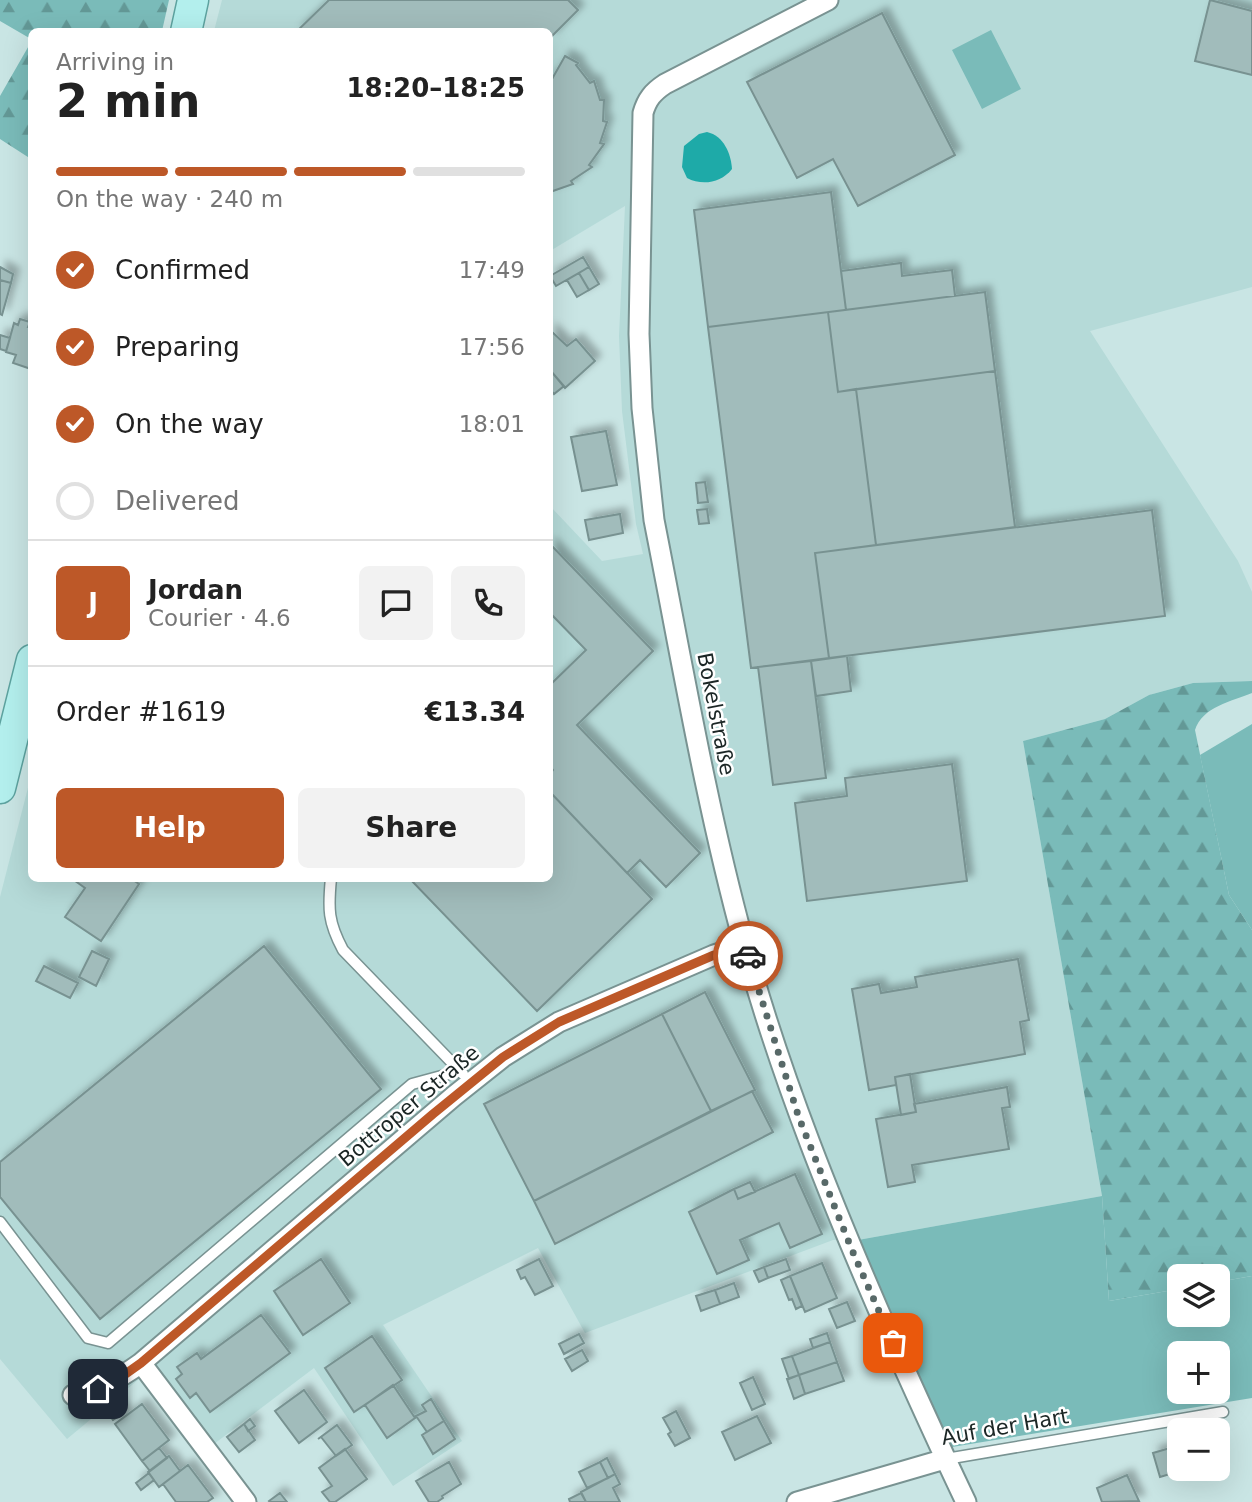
<!DOCTYPE html>
<html lang="en">
<head>
<meta charset="utf-8">
<style>
	body { margin:0; font-family:"DejaVu Sans",sans-serif; background:#f2f2f2; color:#222; height:100vh; display:flex; flex-direction:column; font-size:26px; white-space:nowrap }
	* { box-sizing:border-box; margin:0 }
	p { font-size:23px; color:#767676 }
	.icon { flex:none; width:38px; height:38px; fill:none; stroke:currentColor; stroke-width:2; stroke-linecap:round; stroke-linejoin:round }
	.map { position:relative; flex:1; overflow:hidden }
	.details { position:absolute; left:28px; top:28px; width:525px; height:854px; display:flex; flex-direction:column; background:#fff; border-radius:10px; box-shadow:0 7px 28px #0002 }
	.details>* { flex:none }
	.fabs { position:absolute; left:1167px; top:1264px; display:grid; gap:14px }
	.fabs a { display:grid; place-items:center; width:63px; height:63px; border-radius:10px; background:#fff; box-shadow:0 7px 28px #0002; font-size:35px }
	.pin { position:absolute; display:grid; place-items:center; width:60px; height:60px; color:#fff; margin:-30px; border-radius:14px; box-shadow:0 4px 10px #0006 }
	.courier { position:absolute; display:grid; place-items:center; width:70px; height:70px; margin:-35px; border:5px solid #bd5828; border-radius:50%; background:#fff; color:#222; box-shadow:0 2px 9px #0007 }
	.head em { font-style:normal; font-weight:700 }
	.head div { display:flex; flex-direction:column-reverse }
	.head { display:flex; align-items:center; justify-content:space-between; height:119px; padding:0 28px }
	h1 { font-size:46px; font-weight:700; line-height:52px }
	.bar { display:grid; grid-template-columns:repeat(4,1fr); gap:10px 7px; align-content:center; height:84px; padding:0 28px }
	.bar i { height:9px; border-radius:5px; background:#e0e0e0 }
	.bar .active { background:#bd5828 }
	.bar p { grid-column:span 4 }
	.line { display:flex; align-items:center; gap:18px; padding:0 28px; border-top:2px solid #e0e0e0 }
	.line div { flex:1 }
	.round { display:grid; place-items:center; flex:none; width:74px; height:74px; border-radius:10px; background:#f2f2f2 }
	ol { padding:0 28px; list-style:none }
	li { display:flex; align-items:center; gap:21px; height:77px }
	li p { margin-inline-start:auto }
	li .icon { padding:7px; border-radius:50%; background:#bd5828; color:#fff; stroke-width:4 }
	li:last-child { color:#767676 }
	li i { width:38px; height:38px; border:4px solid #e0e0e0; border-radius:50% }
	.primary-button { display:flex; gap:14px; margin-top:auto; padding:14px 28px }
	.primary-button a { flex:1; height:80px; border-radius:10px; background:#bd5828; color:#fff; font-size:28px; font-weight:700; line-height:80px; text-align:center }
	.primary-button a+a { background:#f2f2f2; color:#222 }
	.map>svg:first-child { display:block }
</style>
</head>
<body>
<div class="map">
<svg width="1252" height="1502" viewBox="0 0 1252 1502">
	<defs>
		<pattern id="forest-firs" width="22" height="20" patternUnits="userSpaceOnUse" patternTransform="scale(1.75)"><rect width="22" height="20" fill="#7abbb9"/><path d="M5 1l3.5 6h-7zM16 11l3.5 6h-7z" fill="#639896"/></pattern>
		<filter id="shadow"><feDropShadow dx="6" dy="-6" stdDeviation="3.5" flood-color="#0004"/></filter>
	</defs>
	<rect width="100%" height="100%" fill="#c9e5e4"/>
	<path fill="#b5dad8" d="M 222,0 L 1252,0 L 1252,287 L 1090,331 L 1238,561 L 1252,592 L 1252,681 L 1193,683 L 1149,695 L 1105,719 L 1023,741 L 1102,1196 L 858,1240 L 833,1240 L 585,1333 L 538,1248 L 383,1325 L 462,1441 L 393,1486 L 314,1368 L 214,1444 L 156,1365 L 67,1439 L 0,1359 L 0,897 L 31,776 L 32,878 L 550,878 L 550,506 L 602,561 L 643,554 L 636,524 L 622,411 L 619,336 L 625,206 L 550,251 L 550,32 L 214,31 Z"/>
	<path fill="#7abbb9" fill-rule="evenodd" d="M 991,30 L 1021,89 L 982,109 L 952,50 Z
		M 1252,724 L 1252,930 L 1229,895 L 1200,755 Z
		M 1102,1196 L 1109,1301 L 1179,1289 L 1180,1314 L 1218,1314 L 1218,1282 L 1252,1276 L 1252,1398 L 952,1447 L 858,1240 ZM 1180,1353 L 1218,1353 L 1218,1391 L 1180,1391 Z"/>
	<path fill="url(#forest-firs)" d="M 0,0 L 169,0 L 162,31 L 32,32 L 31,39 L 0,21 Z
		M 31,42 L 31,159 L 0,139 L 0,96 Z
		M 1252,681 L 1252,693 C 1232,701 1202,707 1195,730 L 1229,895 L 1252,930 L 1252,1276 L 1218,1282 L 1218,1276 L 1180,1276 L 1179,1289 L 1109,1301 L 1102,1196 L 1023,741 L 1105,719 L 1149,695 L 1193,683 Z"/>
	<path fill="#1eaaa8" d="M 707,132 C 724,136 731,154 732,169 C 721,183 702,186 687,178 L 682,167 L 684,146 L 699,134 Z"/>
	<path fill="#a1bcbb" stroke="#789291" stroke-width="2" filter="url(#shadow)" d="M 329,0 L 568,0 L 578,10 L 550,38 L 550,32 L 296,32 Z
		M 1210,0 L 1252,11 L 1252,75 L 1195,61 Z
		M 882,13 L 955,155 L 858,206 L 833,159 L 797,178 L 747,82 Z
		M 565,56 L 578,63 L 576,65 L 590,83 L 594,81 L 600,100 L 604,100 L 603,121 L 607,122 L 600,143 L 604,144 L 589,165 L 592,167 L 571,181 L 573,184 L 550,192 L 550,76 L 552,79 Z
		M 831,192 L 846,310 L 708,327 L 694,210 Z
		M 583,257 L 589,267 L 556,286 L 550,276 Z
		M 901,263 L 902,276 L 952,270 L 955,296 L 846,310 L 841,271 Z
		M 0,267 L 13,274 L 11,283 L 0,280 Z
		M 589,267 L 599,284 L 589,290 L 579,273 Z
		M 579,273 L 589,290 L 577,297 L 567,280 Z
		M 0,280 L 11,283 L 2,315 L 0,314 Z
		M 985,292 L 995,371 L 838,392 L 828,312 Z
		M 828,312 L 838,392 L 856,389 L 876,545 L 815,553 L 829,658 L 751,668 L 708,327 Z
		M 20,319 L 30,322 L 28,327 L 32,328 L 31,369 L 13,363 L 16,355 L 6,352 L 14,323 L 18,325 Z
		M 550,330 L 567,346 L 576,339 L 595,361 L 565,388 L 550,370 Z
		M 0,335 L 10,338 L 6,351 L 0,349 Z
		M 550,370 L 564,386 L 554,394 L 550,389 Z
		M 995,371 L 1015,527 L 876,545 L 856,389 Z
		M 606,431 L 617,485 L 582,491 L 571,437 Z
		M 705,482 L 708,502 L 698,503 L 696,483 Z
		M 707,509 L 709,523 L 699,524 L 697,510 Z
		M 1152,510 L 1165,616 L 829,658 L 815,553 Z
		M 620,514 L 623,533 L 589,540 L 585,520 Z
		M 550,544 L 653,651 L 577,725 L 700,853 L 666,887 L 640,860 L 627,873 L 550,792 L 550,774 L 553,770 L 550,766 L 550,685 L 586,650 L 550,613 Z
		M 847,656 L 851,691 L 816,696 L 811,661 Z
		M 811,661 L 826,778 L 773,785 L 758,667 Z
		M 952,764 L 967,881 L 807,901 L 795,803 L 847,796 L 845,778 Z
		M 550,792 L 652,899 L 537,1011 L 409,878 L 550,878 Z
		M 71,878 L 130,878 L 139,884 L 101,941 L 65,917 L 85,888 Z
		M 264,946 L 381,1089 L 100,1319 L 0,1197 L 0,1162 Z
		M 92,951 L 109,959 L 96,986 L 79,977 Z
		M 1018,959 L 1029,1020 L 1020,1022 L 1025,1054 L 895,1077 L 896,1085 L 869,1090 L 852,989 L 879,984 L 881,993 L 917,987 L 915,977 Z
		M 44,966 L 78,983 L 70,998 L 36,981 Z
		M 705,992 L 755,1090 L 711,1111 L 662,1014 Z
		M 662,1014 L 711,1111 L 534,1201 L 484,1104 Z
		M 910,1074 L 916,1112 L 901,1115 L 895,1077 Z
		M 1007,1087 L 1010,1107 L 1002,1108 L 1009,1149 L 912,1165 L 915,1182 L 888,1187 L 876,1119 L 916,1112 L 914,1104 Z
		M 752,1091 L 773,1132 L 555,1244 L 534,1201 Z
		M 795,1174 L 822,1234 L 790,1248 L 779,1223 L 740,1240 L 749,1260 L 717,1274 L 689,1212 L 734,1189 L 738,1199 Z
		M 750,1182 L 755,1192 L 738,1199 L 734,1189 Z
		M 321,1259 L 350,1303 L 303,1335 L 274,1291 Z
		M 539,1259 L 553,1286 L 535,1295 L 525,1277 L 521,1279 L 517,1270 Z
		M 786,1259 L 790,1270 L 768,1278 L 764,1267 Z
		M 822,1263 L 837,1298 L 805,1312 L 790,1276 Z
		M 764,1267 L 768,1278 L 759,1282 L 754,1271 Z
		M 790,1276 L 802,1306 L 796,1309 L 792,1299 L 789,1300 L 781,1280 Z
		M 734,1283 L 739,1297 L 720,1304 L 715,1290 Z
		M 715,1290 L 720,1304 L 701,1311 L 696,1296 Z
		M 847,1302 L 855,1321 L 837,1328 L 829,1309 Z
		M 261,1315 L 290,1353 L 210,1412 L 196,1393 L 190,1398 L 176,1379 L 182,1374 L 177,1367 L 197,1353 L 201,1359 Z
		M 827,1333 L 830,1342 L 813,1348 L 810,1339 Z
		M 579,1334 L 584,1343 L 564,1354 L 559,1344 Z
		M 372,1336 L 402,1380 L 354,1412 L 325,1368 Z
		M 830,1342 L 837,1362 L 799,1375 L 792,1356 Z
		M 582,1350 L 588,1361 L 572,1371 L 565,1359 Z
		M 792,1356 L 799,1375 L 789,1379 L 782,1359 Z
		M 837,1362 L 844,1381 L 805,1394 L 799,1375 Z
		M 799,1375 L 805,1394 L 794,1399 L 787,1379 Z
		M 753,1377 L 765,1404 L 752,1410 L 740,1383 Z
		M 393,1385 L 415,1418 L 387,1438 L 365,1405 Z
		M 304,1390 L 327,1422 L 299,1443 L 275,1411 Z
		M 431,1399 L 444,1421 L 427,1432 L 416,1416 L 426,1411 L 422,1405 Z
		M 115,1400 L 124,1413 L 113,1420 L 105,1409 Z
		M 142,1404 L 169,1440 L 142,1461 L 115,1424 Z
		M 676,1411 L 690,1438 L 675,1446 L 668,1434 L 671,1432 L 663,1418 Z
		M 757,1416 L 771,1443 L 735,1460 L 722,1432 Z
		M 250,1419 L 255,1426 L 248,1431 L 244,1424 Z
		M 444,1421 L 455,1439 L 433,1454 L 422,1435 Z
		M 244,1424 L 255,1440 L 239,1452 L 227,1437 Z
		M 337,1425 L 352,1445 L 336,1456 L 321,1437 L 318,1439 Z
		M 1180,1445 L 1180,1468 L 1190,1468 L 1160,1477 L 1153,1453 Z
		M 159,1448 L 167,1458 L 150,1471 L 142,1461 Z
		M 345,1449 L 367,1479 L 335,1502 L 330,1502 L 322,1492 L 332,1486 L 319,1468 Z
		M 169,1456 L 180,1471 L 159,1487 L 148,1472 Z
		M 607,1458 L 615,1474 L 608,1478 L 600,1462 Z
		M 449,1462 L 461,1484 L 442,1496 L 443,1498 L 437,1502 L 429,1502 L 416,1481 Z
		M 600,1462 L 608,1478 L 587,1488 L 579,1472 Z
		M 188,1465 L 213,1498 L 207,1502 L 176,1502 L 163,1484 Z
		M 149,1473 L 154,1480 L 141,1490 L 136,1483 Z
		M 615,1474 L 620,1484 L 613,1488 L 620,1502 L 586,1502 L 581,1492 Z
		M 1127,1475 L 1139,1501 L 1102,1502 L 1097,1488 Z
		M 280,1493 L 287,1502 L 270,1502 L 269,1501 Z
		M 581,1493 L 586,1502 L 570,1502 L 569,1499 Z"/>
	<g fill="none" stroke-linecap="round" stroke-linejoin="round">
		<g stroke="#799392" stroke-width="13">
			<path id="lane" d="M 331,878 C 328,909 328,922 343,950 L 463,1074
				M 0,1222 L 88,1338 L 108,1343 L 412,1084 L 460,1071
				M 946,1459 L 1223,1412"/>
		</g>
		<g stroke="#799392" stroke-width="23">
			<path id="street" d="M 828,0 L 665,84 C 653,92 647,99 643,113 L 639,334 L 642,408 L 654,520 C 682,662 706,805 744,944 C 782,1081 834,1209 891,1339 C 916,1394 940,1448 966,1502
				M 141,1363 L 246,1502
				M 73,1395 C 100,1389 119,1379 141,1363 L 454,1096 L 503,1057 L 559,1022 L 714,955 L 745,945
				M 797,1502 L 945,1459"/>
		</g>
		<g stroke="#5da29f" stroke-width="33">
			<path id="primary" d="M 186,32 L 193,0
				M 0,788 L 32,660"/>
		</g>
		<use href="#lane" stroke="#fff" stroke-width="10"/>
		<use href="#street" stroke="#fff" stroke-width="19"/>
		<use href="#primary" stroke="#b3efed" stroke-width="30"/>
	</g>
	<g fill="none" stroke-linecap="round" stroke-linejoin="round">
		<path stroke="#586968" stroke-width="7" stroke-dasharray="0 12.6" d="M 748,956 L 799,1118 L 852,1250 L 893,1343"/>
		<path stroke="#bd5828" stroke-width="9" d="M 98,1389 L 117,1380 L 141,1363 L 433,1114 L 503,1057 L 559,1022 L 714,955 L 745,945 L 748,956"/>
	</g>
	<g text-anchor="middle" stroke-width="5" stroke-linejoin="round" paint-order="stroke">
		<g font-size="21" fill="#1b2625" stroke="#fff">
			<text transform="translate(716 714) rotate(79)" y="7">Bokelstraße</text>
			<text transform="translate(409 1106) rotate(-40)" y="7">Bottroper Straße</text>
			<text transform="translate(1005 1427) rotate(-10)" y="7">Auf der Hart</text>
		</g>
	</g>
</svg>
<div class="fabs">
<a><svg class="icon" aria-label="layers" viewBox="0 0 24 24"><path d="M12 4l9 5-9 5-9-5zM3 14l9 5 9-5"/></svg></a>
<a>+</a>
<a>−</a>
</div>
<div class="pin" style="left:893px;top:1343px;background:#ea580c"><svg class="icon" aria-label="bag" viewBox="0 0 24 24"><path d="M5 8h14l-1 12H6zM9 8a3 3 0 0 1 6 0"/></svg></div>
<div class="pin" style="left:98px;top:1389px;background:#1f2937"><svg class="icon" aria-label="home" viewBox="0 0 24 24"><path d="M3 11l9-7 9 7M6 9v11h12V9"/></svg></div>
<div class="courier" style="left:748px;top:956px"><svg class="icon" aria-label="car" viewBox="0 0 24 24"><path d="M5 17H2v-5l4-1 3-4h7l3 4 3 1v5h-3M9 17h6M6 11h13"/><circle cx="7" cy="17" r="2"/><circle cx="17" cy="17" r="2"/></svg></div>
<section class="details">
<div class="head"><div><h1>2 min</h1><p>Arriving in</p></div><em>18:20–18:25</em></div>
<div class="bar"><i class="active"></i><i class="active"></i><i class="active"></i><i></i><p>On the way · 240 m</p></div>
<ol>
<li><svg class="icon" aria-label="check" viewBox="0 0 24 24"><path d="M5 12l5 5 9-10"/></svg>Confirmed<p>17:49</p></li>
<li><svg class="icon" aria-label="check" viewBox="0 0 24 24"><path d="M5 12l5 5 9-10"/></svg>Preparing<p>17:56</p></li>
<li><svg class="icon" aria-label="check" viewBox="0 0 24 24"><path d="M5 12l5 5 9-10"/></svg>On the way<p>18:01</p></li>
<li><i></i>Delivered</li>
</ol>
<div class="line" style="height:126px"><b class="round" style="background:#bd5828;color:#fff">J</b><div><b>Jordan</b><p>Courier · 4.6</p></div><a class="round"><svg class="icon" aria-label="chat" viewBox="0 0 24 24"><path d="M4 5h16v11H9l-5 4z"/></svg></a><a class="round"><svg class="icon" aria-label="phone" viewBox="0 0 24 24"><path d="M5 4h4l2 5-3 2q2 4 5 5l2-3 5 2v4C11 20 4 13 5 4z"/></svg></a></div>
<div class="line" style="height:91px"><div>Order #1619</div><b>€13.34</b></div>
<div class="primary-button"><a>Help</a><a>Share</a></div>
</section>
</div>
</body>
</html>
